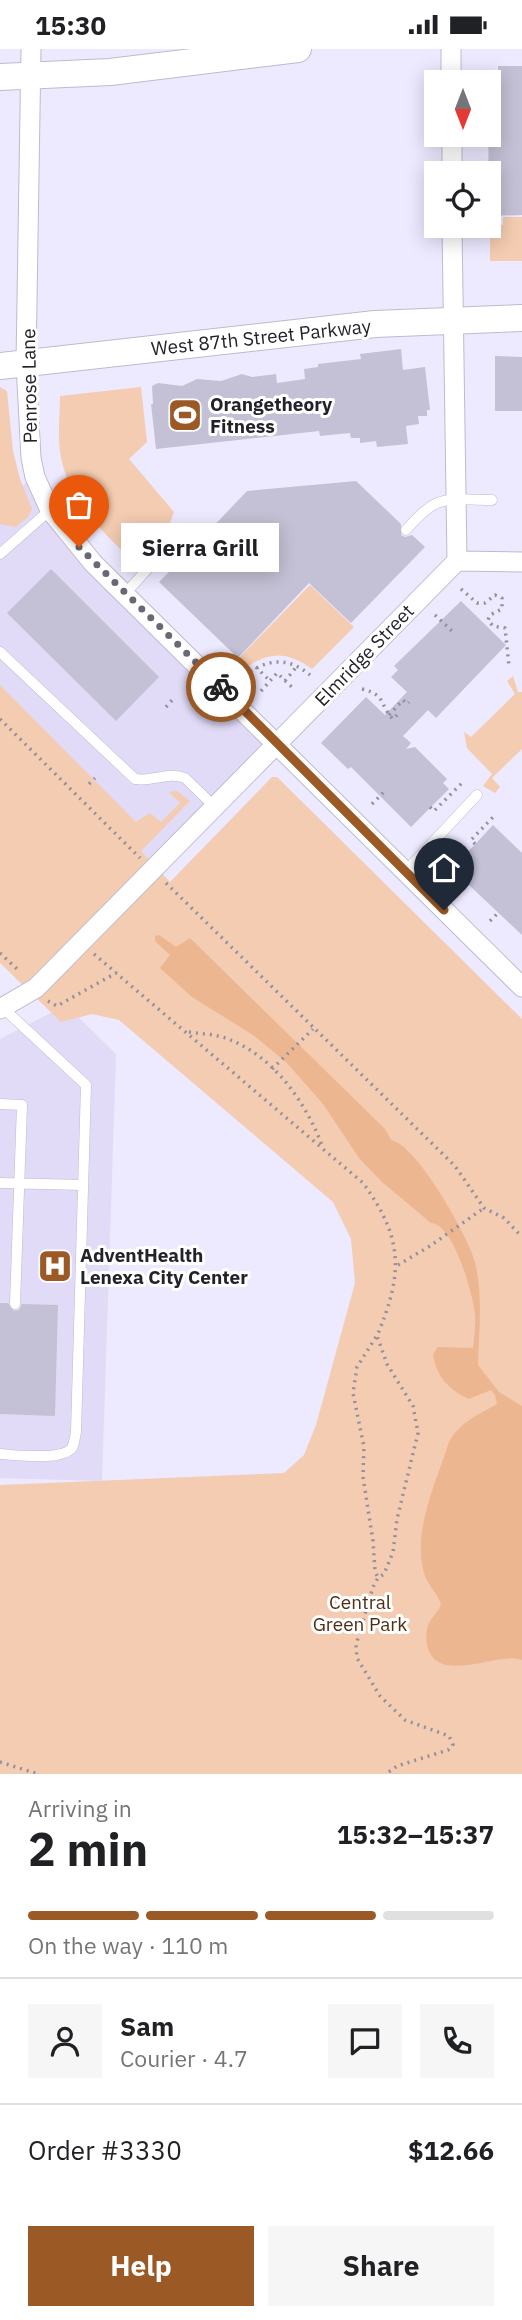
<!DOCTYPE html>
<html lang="en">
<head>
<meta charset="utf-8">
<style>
	body { margin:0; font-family:"IBM Plex Sans",sans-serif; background:#f6f6f6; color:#202124; height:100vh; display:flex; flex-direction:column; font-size:26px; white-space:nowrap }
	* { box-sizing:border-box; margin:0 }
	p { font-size:23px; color:#757577 }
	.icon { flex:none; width:38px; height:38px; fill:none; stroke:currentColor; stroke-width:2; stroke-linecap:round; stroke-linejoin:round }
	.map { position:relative; height:1725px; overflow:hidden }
	.panel { display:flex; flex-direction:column; background:#fff; flex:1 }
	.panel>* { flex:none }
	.needle { width:46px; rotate:180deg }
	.buttons { position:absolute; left:424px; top:21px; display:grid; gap:14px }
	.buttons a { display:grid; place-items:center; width:77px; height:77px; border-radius:0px; background:#fff; box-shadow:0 4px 18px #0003; font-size:35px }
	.pin { position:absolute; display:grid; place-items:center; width:60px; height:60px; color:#fff; margin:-72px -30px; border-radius:50% 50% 50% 0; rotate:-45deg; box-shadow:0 0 7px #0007 }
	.pin .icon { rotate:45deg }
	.courier { position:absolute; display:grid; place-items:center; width:70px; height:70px; margin:-35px; border:5px solid #9a5925; border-radius:50%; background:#fff; color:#222; box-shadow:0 2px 9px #0007 }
	.bubble { position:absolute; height:49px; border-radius:0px; background:#fff; box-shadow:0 4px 18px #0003; font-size:23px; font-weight:700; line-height:49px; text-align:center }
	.head em { font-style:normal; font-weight:700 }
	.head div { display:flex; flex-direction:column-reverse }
	.head { display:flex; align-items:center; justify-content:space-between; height:119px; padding:0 28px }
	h1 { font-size:46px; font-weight:700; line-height:52px }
	.bar { display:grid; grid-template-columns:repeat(4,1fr); gap:10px 7px; align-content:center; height:84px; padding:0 28px }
	.bar i { height:9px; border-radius:5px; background:#e0e0e0 }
	.bar .on { background:#9a5925 }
	.bar p { grid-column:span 4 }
	.line { display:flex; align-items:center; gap:18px; padding:0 28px; border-top:2px solid #e0e0e0 }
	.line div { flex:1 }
	.round { display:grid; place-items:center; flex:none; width:74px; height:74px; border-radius:0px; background:#f6f6f6 }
	.action { display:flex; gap:14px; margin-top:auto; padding:14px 28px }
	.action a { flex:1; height:80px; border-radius:0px; background:#9a5925; color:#fff; font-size:28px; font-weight:700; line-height:80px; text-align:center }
	.action a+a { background:#f6f6f6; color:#202124 }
	.status { display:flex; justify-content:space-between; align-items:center; height:49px; padding:0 35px; background:#fff; direction:ltr }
	.status svg { height:19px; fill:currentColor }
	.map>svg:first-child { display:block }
</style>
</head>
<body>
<div class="status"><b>15:30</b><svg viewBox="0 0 49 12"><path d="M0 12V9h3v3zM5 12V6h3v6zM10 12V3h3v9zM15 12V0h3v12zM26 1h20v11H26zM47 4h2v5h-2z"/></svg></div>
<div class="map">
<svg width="522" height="1725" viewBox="0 0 522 1725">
	<rect width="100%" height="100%" fill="#ede9ff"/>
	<path fill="#e1dbf8" d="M 33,427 L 40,446 L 273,694 L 153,818 L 0,663 L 0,458 Z
		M 66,956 L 116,1005 L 102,1432 L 0,1429 L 0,990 Z"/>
	<path fill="#f3ccb1" d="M 503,168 L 522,168 L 522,212 L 490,212 L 490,176 L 503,176 Z
		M 0,338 L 7,342 L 13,402 L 20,430 L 32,460 L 28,468 L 16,478 L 0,475 Z
		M 141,338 L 147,393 L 129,410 L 174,463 L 167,482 L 136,515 C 105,485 69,453 61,408 C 57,388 60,367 60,347 Z
		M 310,536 L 354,578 L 312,620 C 287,602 269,602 244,620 L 236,612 Z
		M 513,627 L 518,643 L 522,643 L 522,700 L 492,729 L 500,738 L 495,744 L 483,737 L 492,725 L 467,699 L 464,683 L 471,688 L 515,645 L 507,632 Z
		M 0,636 L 136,773 L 150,764 L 161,773 L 180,754 L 169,743 L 177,742 L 190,752 L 141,802 L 170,833 L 272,728 L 277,728 L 522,970 L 522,1725 L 0,1725 L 0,1436 L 284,1424 L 304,1406 L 316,1376 L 355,1234 L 351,1190 L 333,1153 L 119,971 L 92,965 L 61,973 L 0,914 Z"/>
	<path fill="#ecb690" d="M 159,886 L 176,898 L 190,889 L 385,1080 L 391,1091 C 417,1096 468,1187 475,1213 C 483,1246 479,1282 478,1316 L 499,1343 L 522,1357 L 522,1611 C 497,1602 437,1638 427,1596 C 426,1590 426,1580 429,1574 C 432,1568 438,1563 441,1556 C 438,1544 429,1538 425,1527 C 411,1484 436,1434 449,1393 C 460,1373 478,1366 497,1355 L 495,1346 L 491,1341 L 469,1350 C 449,1341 436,1327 433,1305 L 438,1298 L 473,1299 C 474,1288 476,1276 475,1265 C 473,1245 453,1174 431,1174 L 382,1133 L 359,1109 L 323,1055 L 286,1013 L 253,986 L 192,948 L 160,919 L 170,906 L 155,892 L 155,887 Z"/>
	<path fill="#c4c0d5" d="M 498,17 L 522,17 L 522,166 L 489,167 L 488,57 L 499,57 Z
		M 401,300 L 403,321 L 425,318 L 430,361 L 427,361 L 427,367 L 418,367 L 419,375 L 406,377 L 408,395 L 377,398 L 376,392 L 360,394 L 360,389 L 351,389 L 350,384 L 320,387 L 319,382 L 156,400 L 151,355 L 153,355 L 152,337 L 158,334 L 182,337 L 197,330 L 221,332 L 242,325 L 252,328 L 276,325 L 277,334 L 305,330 L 304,320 L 318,318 L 318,315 L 361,310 L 360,305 Z
		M 495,307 L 522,308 L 522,362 L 495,362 Z
		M 356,432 L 401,475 L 401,486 L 405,488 L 412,486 L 425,498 L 351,574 L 309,534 L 238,609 L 159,533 L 175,517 L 185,517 L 187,513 L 185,507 L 247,442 Z
		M 51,520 L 159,628 L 116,672 L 7,564 Z
		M 461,552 L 506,596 L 436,669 L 428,661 L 403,687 L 411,694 L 406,700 L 415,698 L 447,730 L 443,734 L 449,740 L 411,778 L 351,718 L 348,720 L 321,694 L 366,648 L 385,666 L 407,643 L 391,628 L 398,621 L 394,617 Z
		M 493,776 L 522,804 L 522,886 L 452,820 Z
		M 0,1254 L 8,1254 L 14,1262 L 19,1261 L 22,1255 L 58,1256 L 55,1367 L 0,1365 Z"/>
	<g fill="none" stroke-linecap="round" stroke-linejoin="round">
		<g stroke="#bebacf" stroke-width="11">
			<path id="service" d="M 406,481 C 439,443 445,451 492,451
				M 0,505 L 50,461
				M 125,545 L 159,507 L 174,507 L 180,512
				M 0,603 L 135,730 C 152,733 169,722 185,729 L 215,758
				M 406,822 L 477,746
				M 0,1055 L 22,1056 L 15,1255
				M 0,1134 L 83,1136
				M 0,1405 C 16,1406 62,1412 72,1399 C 74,1395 75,1388 76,1383 L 86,1036 L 2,958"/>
		</g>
		<g stroke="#bebacf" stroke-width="21">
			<path id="minor" d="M 31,0 L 26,315 L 31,409 L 35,428 L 50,461 L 93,514 L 522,938
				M 451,0 L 451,33
				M 452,86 L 452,124
				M 457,512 L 522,513
				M 0,960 L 36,939 L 457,512 L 452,177"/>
		</g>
		<g stroke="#bebacf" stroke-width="28">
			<path id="secondary" d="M 0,28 L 110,23 L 298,0
				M 0,317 L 375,275 L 522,269"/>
		</g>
		<path stroke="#92909f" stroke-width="3.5" stroke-dasharray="2 5" stroke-linecap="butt" d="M 461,540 L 477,554 L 485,554 L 495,546 L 502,549 L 502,560 L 490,566 L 488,571 L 493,577 L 505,579 L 509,617
			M 435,566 L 453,583
			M 256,618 L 270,632
			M 245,627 C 267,609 289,608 310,626
			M 285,632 L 297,617
			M 362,640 C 387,646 379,656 393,670 L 397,666
			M 261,642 L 277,624 L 295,641
			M 166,658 L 173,650
			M 389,666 L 403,651 L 407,655 L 409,653
			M 0,670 L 140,809
			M 89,735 L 95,729
			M 372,755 L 386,741
			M 430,758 L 434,762 L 464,732
			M 475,795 L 471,791 L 496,765
			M 166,834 L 455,1117 L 484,1159 L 504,1169 L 522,1188
			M 460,842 L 466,835
			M 490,872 L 497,865
			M 0,904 L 17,920
			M 94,905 L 115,923
			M 48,952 L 57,957 L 116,924 L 363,1134 C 404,1190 403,1225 377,1287 L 387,1315 L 413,1357 L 418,1384 L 397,1470 L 393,1503 L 384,1525 L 378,1529 L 373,1538 L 356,1596 L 357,1609 L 380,1647 L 405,1671 L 449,1687 L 453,1696 L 448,1701 L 397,1717 L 386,1725
			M 189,983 C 202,985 216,985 228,990 C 274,1007 307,1055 323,1099
			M 272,1020 L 313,980
			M 398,1216 L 430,1197 L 484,1159
			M 376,1288 L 357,1318 L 353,1344 L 364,1398 L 363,1428 L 373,1492 L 375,1522 L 378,1529
			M 0,1713 L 38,1725"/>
		<use href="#service" stroke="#fff" stroke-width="10"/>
		<use href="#minor" stroke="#fff" stroke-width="19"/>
		<use href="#secondary" stroke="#fff" stroke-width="26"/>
	</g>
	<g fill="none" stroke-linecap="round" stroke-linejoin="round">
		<path stroke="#6a6874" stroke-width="7" stroke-dasharray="0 12.6" d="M 79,498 L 221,638"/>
		<path stroke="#9a5925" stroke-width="9" d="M 221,638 L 444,861"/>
	</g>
	<defs>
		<g id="stadium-square" transform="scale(1.75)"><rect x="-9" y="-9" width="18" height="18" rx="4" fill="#9a5925" stroke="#fff"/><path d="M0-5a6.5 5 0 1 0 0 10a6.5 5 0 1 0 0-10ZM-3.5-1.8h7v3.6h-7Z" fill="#fff"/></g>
		<g id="hospital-square" transform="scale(1.75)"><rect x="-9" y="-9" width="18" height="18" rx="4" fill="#9a5925" stroke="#fff"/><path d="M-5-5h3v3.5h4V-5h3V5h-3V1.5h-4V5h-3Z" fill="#fff"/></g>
	</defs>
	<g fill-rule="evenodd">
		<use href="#stadium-square" x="185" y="366"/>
		<use href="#hospital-square" x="55" y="1217"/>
	</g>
	<g text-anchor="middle" stroke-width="6" stroke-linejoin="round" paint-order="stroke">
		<g font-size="19" fill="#232229" stroke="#fff">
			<text transform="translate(261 288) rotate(-6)" y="7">West 87th Street Parkway</text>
			<text transform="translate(29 337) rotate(-91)" y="7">Penrose Lane</text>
			<text transform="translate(364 606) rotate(-46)" y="7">Elmridge Street</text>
		</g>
		<g font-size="19" font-weight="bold" fill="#232229" stroke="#fff" text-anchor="start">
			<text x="210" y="362">Orangetheory<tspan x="210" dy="22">Fitness</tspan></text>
			<text x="80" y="1213">AdventHealth<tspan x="80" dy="22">Lenexa City Center</tspan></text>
		</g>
		<g font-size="19" fill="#512e12" stroke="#fff">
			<text x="360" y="1560">Central<tspan x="360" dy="22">Green Park</tspan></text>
		</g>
	</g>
</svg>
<div class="buttons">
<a><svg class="needle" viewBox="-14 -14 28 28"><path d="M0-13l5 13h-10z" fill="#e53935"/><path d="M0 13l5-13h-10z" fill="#757577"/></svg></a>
<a><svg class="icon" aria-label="locate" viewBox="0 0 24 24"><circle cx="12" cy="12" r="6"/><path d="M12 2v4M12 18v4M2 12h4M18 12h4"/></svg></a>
</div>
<div class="pin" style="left:79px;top:498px;background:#ea580c"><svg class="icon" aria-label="bag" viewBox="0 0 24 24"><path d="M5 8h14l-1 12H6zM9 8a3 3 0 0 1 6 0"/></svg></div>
<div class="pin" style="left:444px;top:861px;background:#1f2937"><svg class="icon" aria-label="home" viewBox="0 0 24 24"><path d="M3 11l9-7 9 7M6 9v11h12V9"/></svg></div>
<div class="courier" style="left:221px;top:638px"><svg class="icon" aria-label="bike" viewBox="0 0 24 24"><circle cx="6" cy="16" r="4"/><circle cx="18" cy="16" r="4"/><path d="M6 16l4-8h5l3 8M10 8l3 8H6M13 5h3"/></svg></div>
<div class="bubble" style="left:121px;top:474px;width:158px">Sierra Grill</div>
</div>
<section class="panel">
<div class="head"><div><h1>2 min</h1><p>Arriving in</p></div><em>15:32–15:37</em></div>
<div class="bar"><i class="on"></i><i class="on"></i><i class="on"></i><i></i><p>On the way · 110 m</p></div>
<div class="line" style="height:126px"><a class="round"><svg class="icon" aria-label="person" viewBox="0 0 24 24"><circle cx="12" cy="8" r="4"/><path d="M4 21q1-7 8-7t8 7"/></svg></a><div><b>Sam</b><p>Courier · 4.7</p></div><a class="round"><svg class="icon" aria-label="chat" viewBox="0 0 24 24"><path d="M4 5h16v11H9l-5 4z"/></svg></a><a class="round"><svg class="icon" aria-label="phone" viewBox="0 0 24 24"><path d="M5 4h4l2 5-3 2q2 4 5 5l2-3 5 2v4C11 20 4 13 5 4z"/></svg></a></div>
<div class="line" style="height:91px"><div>Order #3330</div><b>$12.66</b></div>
<div class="action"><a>Help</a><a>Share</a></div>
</section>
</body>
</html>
